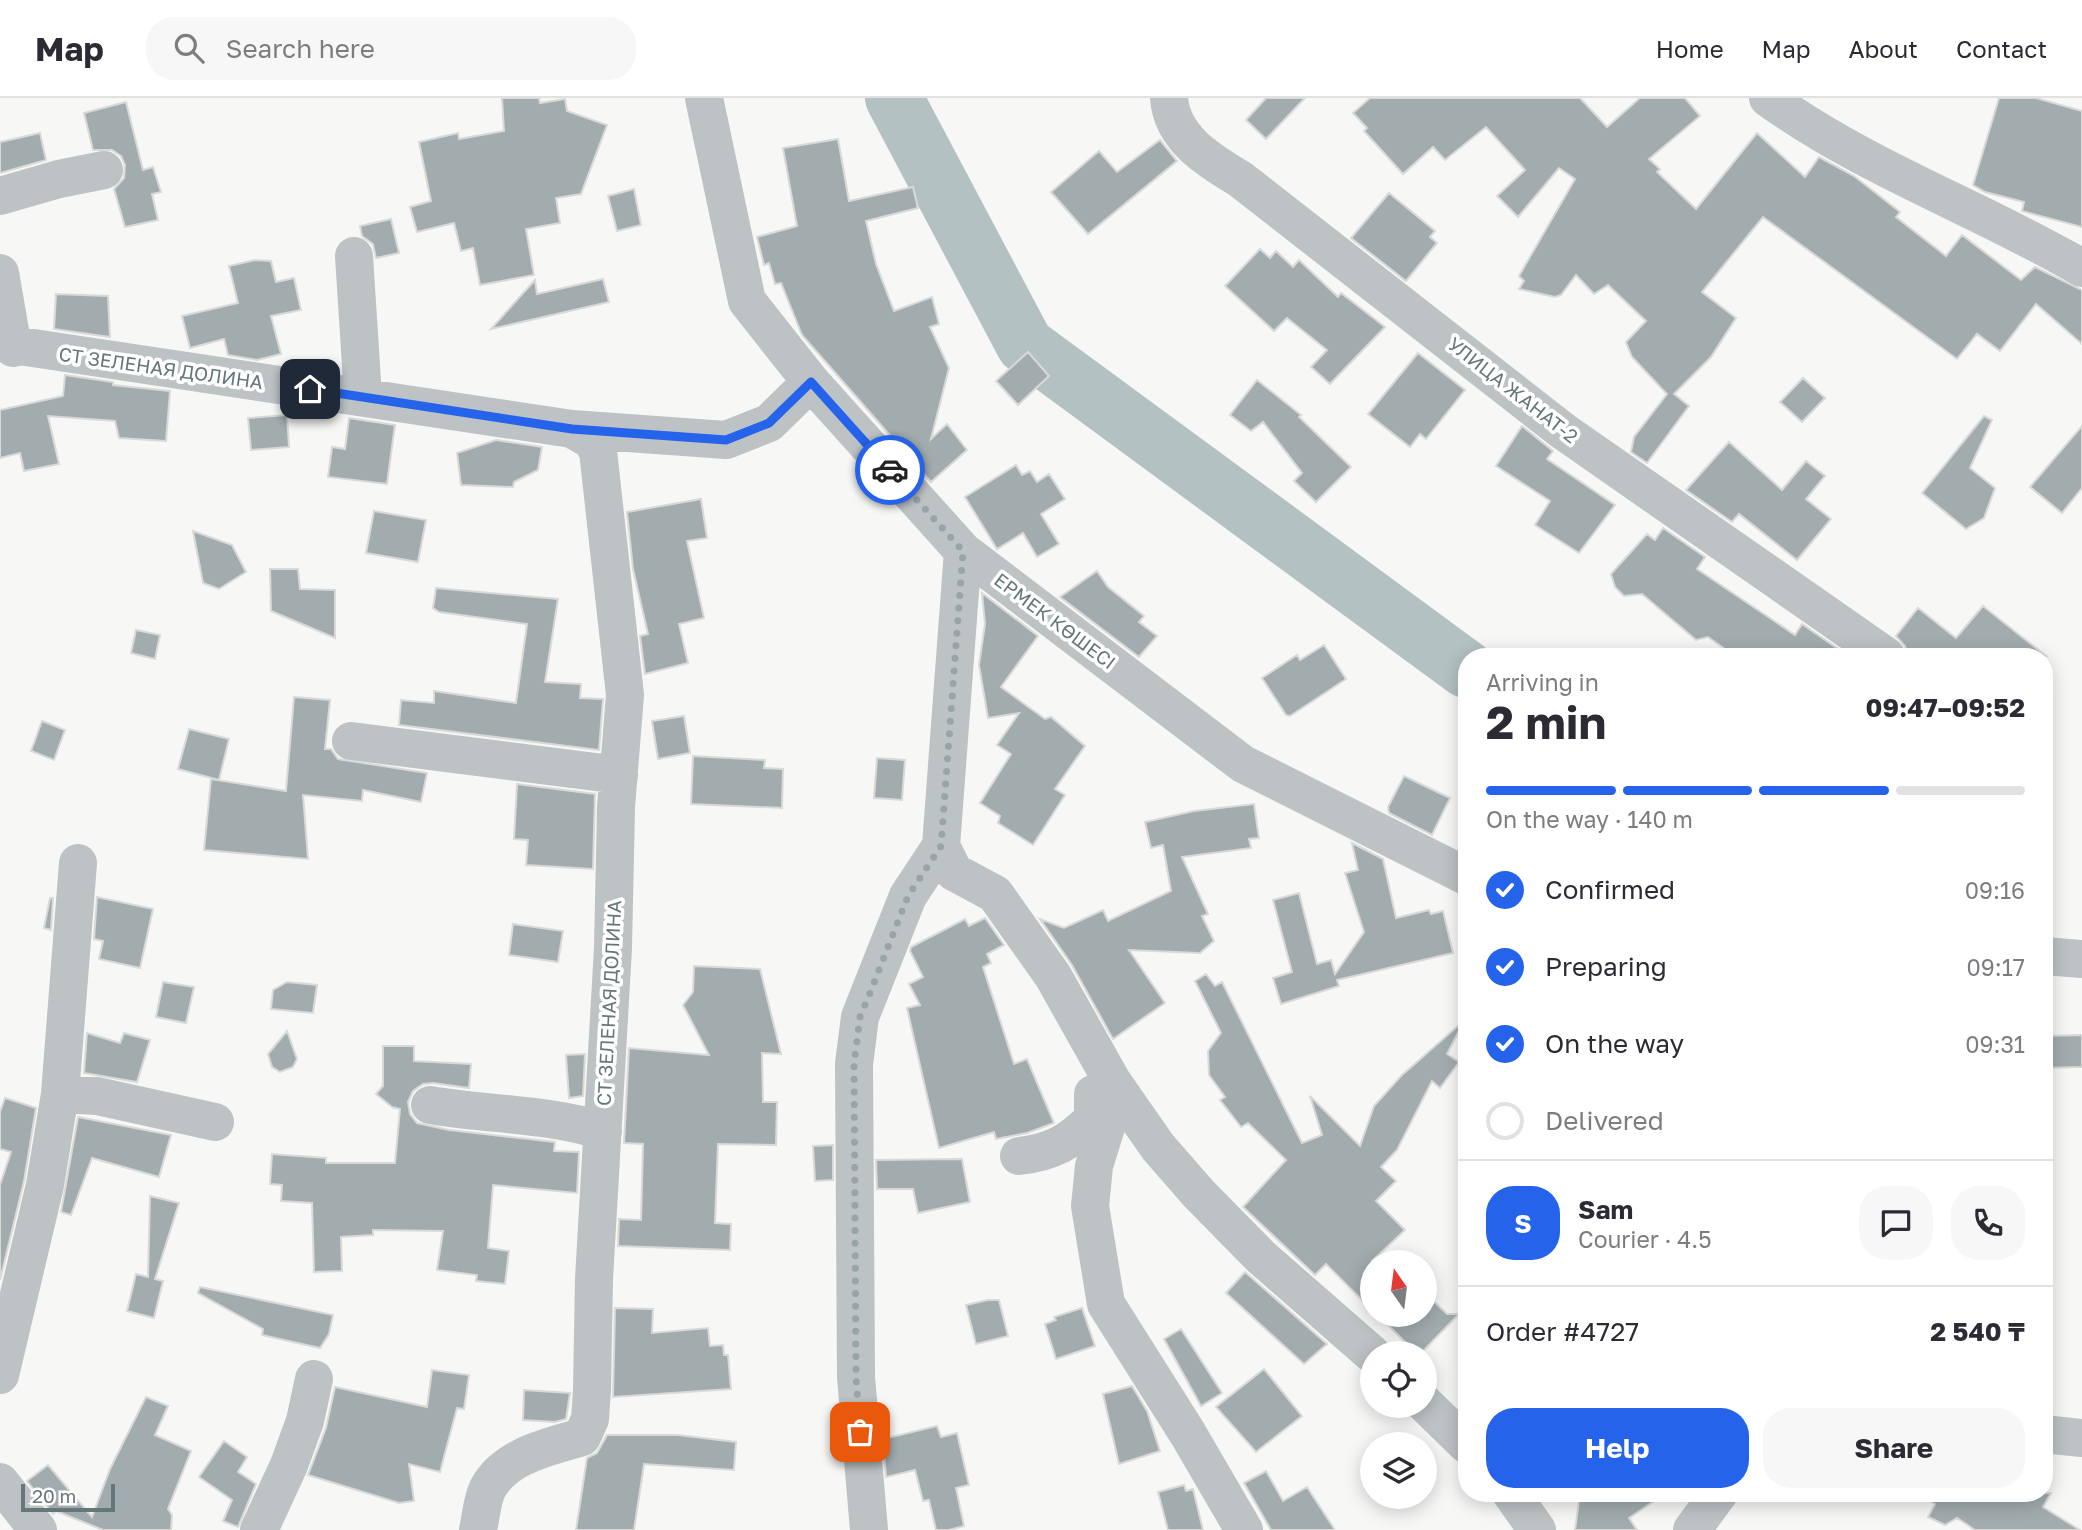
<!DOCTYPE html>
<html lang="en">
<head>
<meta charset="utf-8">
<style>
	body { margin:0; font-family:"Golos Text",sans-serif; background:#f7f7f7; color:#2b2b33; height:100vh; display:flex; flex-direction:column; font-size:26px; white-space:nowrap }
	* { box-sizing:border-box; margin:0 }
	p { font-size:23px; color:#7c7c81 }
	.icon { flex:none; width:38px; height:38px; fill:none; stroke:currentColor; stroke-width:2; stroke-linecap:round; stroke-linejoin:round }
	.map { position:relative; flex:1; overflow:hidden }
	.panel { position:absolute; left:1458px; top:550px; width:595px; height:854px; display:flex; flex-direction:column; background:#fff; border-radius:28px; box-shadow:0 4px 18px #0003 }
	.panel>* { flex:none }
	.needle { width:46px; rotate:346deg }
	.tools { position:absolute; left:1360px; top:1152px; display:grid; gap:14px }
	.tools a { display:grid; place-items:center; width:77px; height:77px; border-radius:50%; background:#fff; box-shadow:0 4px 18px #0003; font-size:35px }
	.scale { position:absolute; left:21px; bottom:18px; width:94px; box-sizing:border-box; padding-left:7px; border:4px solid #66777c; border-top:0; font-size:19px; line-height:24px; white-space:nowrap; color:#66777c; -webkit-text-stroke:5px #fff; paint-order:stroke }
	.pin { position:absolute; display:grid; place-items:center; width:60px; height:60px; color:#fff; margin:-30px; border-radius:14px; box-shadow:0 4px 10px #0006 }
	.courier { position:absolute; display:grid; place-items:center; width:70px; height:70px; margin:-35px; border:5px solid #2563eb; border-radius:50%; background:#fff; color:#222; box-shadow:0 2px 9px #0007 }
	.overview em { font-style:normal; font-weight:700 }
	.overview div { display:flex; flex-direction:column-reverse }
	.overview { display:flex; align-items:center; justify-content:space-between; height:119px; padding:0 28px }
	h1 { font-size:46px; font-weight:700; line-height:52px }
	.bar { display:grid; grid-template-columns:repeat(4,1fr); gap:10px 7px; align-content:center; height:84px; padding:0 28px }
	.bar i { height:9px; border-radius:5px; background:#e1e1e2 }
	.bar .active { background:#2563eb }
	.bar p { grid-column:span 4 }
	.line { display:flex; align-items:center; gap:18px; padding:0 28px; border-top:2px solid #e1e1e2 }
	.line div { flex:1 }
	.round { display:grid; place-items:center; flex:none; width:74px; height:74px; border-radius:28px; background:#f7f7f7 }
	ol { padding:0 28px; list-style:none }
	li { display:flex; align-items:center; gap:21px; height:77px }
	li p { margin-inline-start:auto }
	li .icon { padding:7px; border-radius:50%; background:#2563eb; color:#fff; stroke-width:4 }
	li:last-child { color:#7c7c81 }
	li i { width:38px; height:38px; border:4px solid #e1e1e2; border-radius:50% }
	.cta { display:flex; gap:14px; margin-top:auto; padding:14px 28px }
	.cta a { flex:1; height:80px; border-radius:28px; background:#2563eb; color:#fff; font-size:28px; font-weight:700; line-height:80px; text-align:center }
	.cta a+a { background:#f7f7f7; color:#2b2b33 }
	header { display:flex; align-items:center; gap:42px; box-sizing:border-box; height:98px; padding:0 35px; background:#fff; border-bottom:2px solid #e1e1e2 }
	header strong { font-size:33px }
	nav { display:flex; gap:38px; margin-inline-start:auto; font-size:24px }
	.search { width:490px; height:63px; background:#f7f7f7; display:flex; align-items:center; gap:18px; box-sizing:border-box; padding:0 24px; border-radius:28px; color:#7c7c81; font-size:26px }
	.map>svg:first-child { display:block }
</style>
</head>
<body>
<header>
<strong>Map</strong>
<div class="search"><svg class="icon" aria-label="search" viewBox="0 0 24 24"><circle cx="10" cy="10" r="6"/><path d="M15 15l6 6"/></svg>Search here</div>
<nav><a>Home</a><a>Map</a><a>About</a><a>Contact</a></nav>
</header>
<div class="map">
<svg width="2082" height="1432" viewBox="0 0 2082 1432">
	<rect width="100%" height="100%" fill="#f7f7f5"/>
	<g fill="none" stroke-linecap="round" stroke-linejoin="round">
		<path stroke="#b3c1c3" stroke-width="58" d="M 894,0 L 1025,247 L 1466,571"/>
	</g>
	<path fill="#a2acaf" stroke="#d9d9d7" stroke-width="2" d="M 502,0 L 539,0 L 540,5 L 565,1 L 567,13 L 607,27 L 581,96 L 556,100 L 560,125 L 526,131 L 534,177 L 480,187 L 473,150 L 461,153 L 454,125 L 417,134 L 410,109 L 431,103 L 419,44 L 458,35 L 459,41 L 504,33 Z
		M 1266,0 L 1305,0 L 1266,41 L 1246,22 Z
		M 1370,0 L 1580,0 L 1607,29 L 1640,0 L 1685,0 L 1700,18 L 1649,61 L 1660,71 L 1657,74 L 1696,111 L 1757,35 L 1805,79 L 1819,59 L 1854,78 L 1900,114 L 1896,119 L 1946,158 L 1962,137 L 2021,182 L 2035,169 L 2082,192 L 2082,246 L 2036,206 L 2000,253 L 1977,236 L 1957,261 L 1763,119 L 1702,194 L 1736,220 L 1711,259 L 1674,296 L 1689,308 L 1647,365 L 1631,354 L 1634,339 L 1667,296 L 1632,259 L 1626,244 L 1646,223 L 1608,187 L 1594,196 L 1576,177 L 1561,197 L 1555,199 L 1519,191 L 1524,183 L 1519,178 L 1575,81 L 1559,70 L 1518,119 L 1497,98 L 1525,72 L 1486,29 L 1445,62 L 1433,49 L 1403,76 L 1364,33 L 1367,30 L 1353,15 Z
		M 1999,0 L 2036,0 L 2082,13 L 2082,129 L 2022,113 L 2024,104 L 1985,94 L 1973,87 Z
		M 126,4 L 143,72 L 153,69 L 161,94 L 152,96 L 158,122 L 125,129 L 114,91 L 124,80 L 125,67 L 121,58 L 112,52 L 93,52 L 84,15 Z
		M 40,35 L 46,62 L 0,75 L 0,44 Z
		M 838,41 L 849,103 L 913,89 L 918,110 L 866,123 L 876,166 L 894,213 L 932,199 L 939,226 L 930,229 L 949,270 L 931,341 L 947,326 L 967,352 L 931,384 L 802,237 L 781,185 L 775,186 L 769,165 L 764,167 L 757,139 L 797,128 L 783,50 Z
		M 1160,42 L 1177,63 L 1088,136 L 1051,94 L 1099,53 L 1117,74 Z
		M 634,91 L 641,127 L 617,133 L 608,98 Z
		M 1389,95 L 1435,133 L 1430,139 L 1437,145 L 1406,183 L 1351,140 Z
		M 391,121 L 399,155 L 376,160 L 373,146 L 362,138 L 360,128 Z
		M 1260,151 L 1270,160 L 1276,153 L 1293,169 L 1299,162 L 1338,199 L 1341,195 L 1385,229 L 1330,286 L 1311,269 L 1327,252 L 1287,220 L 1274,233 L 1225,188 Z
		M 255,162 L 271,163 L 276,184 L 294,180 L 301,212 L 271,218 L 281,256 L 257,262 L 228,257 L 224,241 L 190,250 L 182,218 L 238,205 L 229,168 Z
		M 603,181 L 609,204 L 491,231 L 535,182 L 537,196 Z
		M 56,196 L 108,198 L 110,239 L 54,231 Z
		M 1028,254 L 1049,278 L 1018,307 L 996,283 Z
		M 1418,255 L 1465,292 L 1426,341 L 1420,336 L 1410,349 L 1368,316 Z
		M 65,277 L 113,284 L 113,287 L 170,293 L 166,343 L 119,340 L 115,323 L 48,318 L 59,366 L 24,373 L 20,355 L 0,360 L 0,312 L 63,298 Z
		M 1803,280 L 1825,300 L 1802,324 L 1780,304 Z
		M 1257,282 L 1301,317 L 1299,319 L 1351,369 L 1316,404 L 1294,383 L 1302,375 L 1263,324 L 1251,333 L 1230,317 Z
		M 287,317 L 289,349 L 251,352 L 248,320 Z
		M 1984,318 L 1992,322 L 1970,370 L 1995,390 L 1984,420 L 1966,431 L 1922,395 Z
		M 349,320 L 395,327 L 387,386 L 328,379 L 332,349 L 345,351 Z
		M 1522,328 L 1553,353 L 1547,361 L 1615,407 L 1579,455 L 1535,427 L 1550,403 L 1496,368 Z
		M 2082,328 L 2082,390 L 2062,415 L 2030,389 Z
		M 496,342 L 542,349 L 538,372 L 514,384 L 513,389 L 461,387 L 457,355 Z
		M 1729,344 L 1782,392 L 1806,363 L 1825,378 L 1806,401 L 1831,421 L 1797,462 L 1739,416 L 1732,424 L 1686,392 Z
		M 1016,367 L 1022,377 L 1030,373 L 1037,384 L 1049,376 L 1065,401 L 1041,416 L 1059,446 L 1037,459 L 1023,435 L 997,451 L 965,399 Z
		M 701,401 L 707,440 L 687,443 L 704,520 L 679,526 L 688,565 L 645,576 L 640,538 L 648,536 L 633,471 L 627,414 Z
		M 374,413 L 426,422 L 418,464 L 366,455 Z
		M 1663,430 L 1705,459 L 1697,471 L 1795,537 L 1802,526 L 1848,558 L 1735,558 L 1708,539 L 1696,542 L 1642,496 L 1624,498 L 1615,489 L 1611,476 L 1647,436 L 1655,442 Z
		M 193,433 L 232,447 L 246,474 L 219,491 L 203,485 Z
		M 270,471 L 298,471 L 300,491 L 335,492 L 335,540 L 271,513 Z
		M 1097,473 L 1108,489 L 1144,518 L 1139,524 L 1157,538 L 1139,559 L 1060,499 Z
		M 436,490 L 558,501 L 545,584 L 581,586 L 580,600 L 603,601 L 599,652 L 399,627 L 401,602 L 434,605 L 434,593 L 516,605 L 527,526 L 439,514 L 433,510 Z
		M 982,495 L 1038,538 L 1001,589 L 1045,621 L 1051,619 L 1085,648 L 1055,691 L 1065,697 L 1033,747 L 998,725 L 1000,718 L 980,705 L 1011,656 L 997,647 L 1019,615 L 988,620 L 979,567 L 985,526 Z
		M 1983,508 L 2046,558 L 1908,558 L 1905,548 L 1896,538 L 1918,510 L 1956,540 Z
		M 136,532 L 160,537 L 155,561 L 131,555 Z
		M 1324,547 L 1346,581 L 1290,618 L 1286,617 L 1262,580 L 1297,557 L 1300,562 Z
		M 294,599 L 330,602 L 325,651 L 331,651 L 338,661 L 427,675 L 421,704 L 363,692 L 362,703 L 303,697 L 308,761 L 204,752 L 211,681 L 286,693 Z
		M 684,618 L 690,655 L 658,661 L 652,623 Z
		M 42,623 L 65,632 L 54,662 L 31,653 Z
		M 189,631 L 229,641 L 219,682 L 178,671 Z
		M 693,658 L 765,662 L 764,670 L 783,671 L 782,710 L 691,706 Z
		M 877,660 L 905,662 L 902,702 L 874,700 Z
		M 1404,678 L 1450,700 L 1432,737 L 1389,715 L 1388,709 Z
		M 517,686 L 595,696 L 593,771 L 526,767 L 528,742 L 514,741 Z
		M 1254,706 L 1259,740 L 1249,741 L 1251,750 L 1182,759 L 1208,816 L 1202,818 L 1214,843 L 1200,855 L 1129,852 L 1165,905 L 1113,941 L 1072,867 L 1040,821 L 1064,830 L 1103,812 L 1108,823 L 1171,793 L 1163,747 L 1151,750 L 1145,724 L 1194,713 Z
		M 1352,745 L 1383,761 L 1396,820 L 1429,812 L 1431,816 L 1443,813 L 1453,855 L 1337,882 L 1339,888 L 1281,906 L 1273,880 L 1292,874 L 1273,802 L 1299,795 L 1317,866 L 1331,862 L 1335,876 L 1364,834 L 1345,775 L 1358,772 Z
		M 97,799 L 153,811 L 140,870 L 99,861 L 103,843 L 94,841 Z
		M 50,800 L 53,800 L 51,832 L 44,830 Z
		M 985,820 L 1004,847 L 987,856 L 991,865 L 983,869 L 1014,966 L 1027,961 L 1054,1025 L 1027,1035 L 996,1041 L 994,1034 L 939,1050 L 907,910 L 920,907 L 909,886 L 923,879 L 910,853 L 911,849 L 965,821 L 969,828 Z
		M 513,826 L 563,833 L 558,864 L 509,857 Z
		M 694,868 L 760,871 L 781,956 L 762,955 L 763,1004 L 777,1004 L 776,1047 L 718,1046 L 715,1125 L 731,1126 L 730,1152 L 618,1148 L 619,1121 L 641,1122 L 643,1046 L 624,1045 L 629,950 L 709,957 L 683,907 L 693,894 Z
		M 1206,876 L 1215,888 L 1222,884 L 1302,1045 L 1322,1037 L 1310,998 L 1360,1048 L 1374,1008 L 1402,977 L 1459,927 L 1461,929 L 1447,956 L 1459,964 L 1440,990 L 1432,983 L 1397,1052 L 1381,1069 L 1396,1083 L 1376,1103 L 1405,1132 L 1372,1163 L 1372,1212 L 1326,1166 L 1315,1177 L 1243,1109 L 1286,1062 L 1248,1025 L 1241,1029 L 1220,1002 L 1225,999 L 1209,977 L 1208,953 L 1221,935 L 1195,883 Z
		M 163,884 L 194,889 L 186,925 L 156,919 Z
		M 287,884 L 317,887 L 313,915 L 271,911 L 273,892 Z
		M 287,933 L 297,961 L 293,969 L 280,974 L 272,969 L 268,956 Z
		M 87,935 L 120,945 L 124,935 L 150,942 L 137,984 L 84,975 Z
		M 2082,937 L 2082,969 L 2044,970 L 2044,938 Z
		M 383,948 L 414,948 L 414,963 L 471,966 L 469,990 L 433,985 L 423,986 L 413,993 L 408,1004 L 410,1016 L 417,1025 L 449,1032 L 555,1044 L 554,1053 L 579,1054 L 577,1095 L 493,1087 L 488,1150 L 509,1153 L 505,1186 L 476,1183 L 477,1177 L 437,1172 L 443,1133 L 373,1132 L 373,1137 L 341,1139 L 342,1173 L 314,1174 L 312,1105 L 281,1103 L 282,1087 L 270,1086 L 272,1056 L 326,1060 L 326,1065 L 395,1065 L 400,1011 L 392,1009 L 376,996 L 383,988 Z
		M 585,956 L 583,998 L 569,1000 L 566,957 Z
		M 5,1000 L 36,1010 L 24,1083 L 0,1182 L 0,1087 L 11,1054 L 0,1051 L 0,1014 Z
		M 78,1019 L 171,1037 L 159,1079 L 92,1060 L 71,1117 L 61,1114 Z
		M 833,1047 L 833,1082 L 815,1083 L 813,1048 Z
		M 962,1061 L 970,1104 L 918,1115 L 913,1091 L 877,1091 L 876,1062 Z
		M 150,1098 L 179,1105 L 155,1181 L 163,1183 L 154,1220 L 127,1213 L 136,1176 L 148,1179 Z
		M 1245,1174 L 1327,1246 L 1304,1266 L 1226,1195 Z
		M 200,1189 L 333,1217 L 329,1236 L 320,1250 L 262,1237 L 263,1231 L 198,1195 Z
		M 1424,1194 L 1447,1216 L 1459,1216 L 1421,1255 L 1416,1255 L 1377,1216 L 1424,1216 Z
		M 988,1202 L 999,1202 L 1008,1238 L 976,1246 L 966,1207 Z
		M 615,1210 L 653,1211 L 652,1235 L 708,1230 L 710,1248 L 723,1247 L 724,1257 L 728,1257 L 731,1291 L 613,1299 Z
		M 1082,1210 L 1095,1248 L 1056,1261 L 1045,1226 L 1056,1222 L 1054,1219 Z
		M 1181,1231 L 1222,1295 L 1201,1308 L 1164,1241 Z
		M 1264,1271 L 1302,1318 L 1256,1354 L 1216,1309 Z
		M 432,1272 L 469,1277 L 464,1311 L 457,1310 L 440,1374 L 409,1366 L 414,1403 L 399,1405 L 308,1377 L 326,1330 L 335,1289 L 427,1309 Z
		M 1132,1288 L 1147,1313 L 1160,1353 L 1119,1366 L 1103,1296 Z
		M 524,1292 L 570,1295 L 566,1321 L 555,1324 L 523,1322 Z
		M 146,1299 L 168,1308 L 155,1337 L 191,1353 L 168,1411 L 172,1417 L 171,1432 L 103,1432 L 56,1413 L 53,1416 L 27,1383 L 48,1367 L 92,1419 L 110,1371 Z
		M 937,1328 L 941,1339 L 957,1335 L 969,1387 L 956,1390 L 964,1428 L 949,1432 L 936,1432 L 929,1402 L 923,1403 L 915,1372 L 886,1379 L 883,1341 Z
		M 607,1337 L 678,1337 L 736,1344 L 734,1372 L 644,1366 L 634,1432 L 576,1432 L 587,1360 L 597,1355 Z
		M 224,1343 L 247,1359 L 238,1374 L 256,1386 L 238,1429 L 223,1423 L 232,1402 L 199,1379 Z
		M 1266,1373 L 1283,1403 L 1307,1389 L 1335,1432 L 1271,1432 L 1244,1385 Z
		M 1184,1387 L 1186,1393 L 1193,1391 L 1203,1432 L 1168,1432 L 1158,1394 Z
		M 1580,1395 L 1666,1395 L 1629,1420 L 1637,1432 L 1575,1432 Z
		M 1918,1395 L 2051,1395 L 2043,1409 L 2080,1432 L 1975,1432 L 1957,1420 L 1945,1427 L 1928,1419 L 1935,1406 Z"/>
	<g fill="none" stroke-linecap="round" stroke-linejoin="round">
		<path stroke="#bdc2c4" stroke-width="38" d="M 704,0 L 747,203 L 811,284 L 963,453 L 1243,666 L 1466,778
			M 1169,0 C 1172,40 1208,62 1240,81 L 1563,333 L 1886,558
			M 1768,0 C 1865,70 1979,110 2082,170
			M 0,98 L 59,81 L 104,72
			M 354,158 L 363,299
			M 0,175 L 13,250
			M 0,245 L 572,331 L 726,342 L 769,325 L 811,284
			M 351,643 L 619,677
			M 941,748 L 954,774 L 995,796 L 1053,878 L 1112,983 L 1158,1049 L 1199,1096 L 1261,1159 L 1372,1256
			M 2044,858 L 2082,861
			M 1112,983 L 1110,1016 L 1094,1068 L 1090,1108 L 1106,1206 L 1188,1336 L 1244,1432
			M 60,996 L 97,998 L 215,1024
			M 430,1007 C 489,1017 546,1015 603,1033
			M 1019,1058 C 1053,1054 1070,1044 1093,1021 L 1093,996
			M 0,1277 L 45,1087 L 60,996 L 78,765
			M 1424,1305 L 1466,1346
			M 2044,1336 L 2082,1340
			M 0,1384 L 38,1432
			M 1511,1395 L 1537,1432
			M 259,1432 L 289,1367 L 305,1323 L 314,1281
			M 478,1432 C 481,1419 482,1401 488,1390 C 506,1357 549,1349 582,1339 L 590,1321 L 592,1292 L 594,1181 L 613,850 L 616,709 L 625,597 L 598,353 L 591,342 L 572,331
			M 869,1432 L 856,1279 L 854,966 L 860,919 L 908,798 L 941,748 L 963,453
			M 1692,1432 L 1719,1395"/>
	</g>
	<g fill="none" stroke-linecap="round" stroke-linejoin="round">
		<path stroke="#99a4a6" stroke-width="7" stroke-dasharray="0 12.6" d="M 860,1334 L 856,1279 L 854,966 L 860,919 L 870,895 L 908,798 L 941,748 L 963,453 L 890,372"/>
		<path stroke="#2563eb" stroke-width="9" d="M 310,291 L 572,331 L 726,342 L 769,325 L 811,284 L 890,372"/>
	</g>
	<g text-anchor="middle" stroke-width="7" stroke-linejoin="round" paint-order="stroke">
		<g font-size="19" fill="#66777c" stroke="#fff">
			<text transform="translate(161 270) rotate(8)" y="7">СТ ЗЕЛЕНАЯ ДОЛИНА</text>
			<text transform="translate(1513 292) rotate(38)" y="7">УЛИЦА ЖАНАТ-2</text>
			<text transform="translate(1055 523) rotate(37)" y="7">ЕРМЕК КӨШЕСІ</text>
			<text transform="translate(609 905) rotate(-87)" y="7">СТ ЗЕЛЕНАЯ ДОЛИНА</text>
		</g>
	</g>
</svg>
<div class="tools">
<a><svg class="needle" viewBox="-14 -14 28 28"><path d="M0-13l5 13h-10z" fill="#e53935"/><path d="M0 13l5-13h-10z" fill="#7c7c81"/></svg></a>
<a><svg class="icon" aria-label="locate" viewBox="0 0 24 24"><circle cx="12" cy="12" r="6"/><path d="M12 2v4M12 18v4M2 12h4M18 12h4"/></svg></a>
<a><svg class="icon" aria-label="layers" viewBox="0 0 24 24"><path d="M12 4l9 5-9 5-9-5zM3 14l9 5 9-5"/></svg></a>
</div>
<div class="scale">20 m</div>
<div class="pin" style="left:860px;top:1334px;background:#ea580c"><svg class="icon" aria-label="bag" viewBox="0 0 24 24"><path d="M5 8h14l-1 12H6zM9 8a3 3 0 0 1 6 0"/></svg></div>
<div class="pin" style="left:310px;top:291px;background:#1f2937"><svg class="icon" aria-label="home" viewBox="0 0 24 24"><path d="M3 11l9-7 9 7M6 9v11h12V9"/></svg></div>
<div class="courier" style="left:890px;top:372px"><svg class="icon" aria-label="car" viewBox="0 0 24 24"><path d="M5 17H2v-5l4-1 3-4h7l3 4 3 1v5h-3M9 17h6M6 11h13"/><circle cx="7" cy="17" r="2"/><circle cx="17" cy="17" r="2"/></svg></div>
<section class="panel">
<div class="overview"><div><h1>2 min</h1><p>Arriving in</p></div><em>09:47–09:52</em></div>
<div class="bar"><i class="active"></i><i class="active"></i><i class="active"></i><i></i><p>On the way · 140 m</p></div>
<ol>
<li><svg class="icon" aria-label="check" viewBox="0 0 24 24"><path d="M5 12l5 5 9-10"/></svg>Confirmed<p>09:16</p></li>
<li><svg class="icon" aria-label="check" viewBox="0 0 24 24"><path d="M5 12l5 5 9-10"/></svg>Preparing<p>09:17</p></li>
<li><svg class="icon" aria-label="check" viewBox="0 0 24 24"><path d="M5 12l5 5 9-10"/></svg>On the way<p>09:31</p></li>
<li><i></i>Delivered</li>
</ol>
<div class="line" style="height:126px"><b class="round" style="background:#2563eb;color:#fff">S</b><div><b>Sam</b><p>Courier · 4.5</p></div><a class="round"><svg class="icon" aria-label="chat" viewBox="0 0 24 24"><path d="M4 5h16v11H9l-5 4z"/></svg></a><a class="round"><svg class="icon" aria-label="phone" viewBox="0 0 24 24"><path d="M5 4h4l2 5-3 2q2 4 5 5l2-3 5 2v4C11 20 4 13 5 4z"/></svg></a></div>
<div class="line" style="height:91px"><div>Order #4727</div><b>2 540 ₸</b></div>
<div class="cta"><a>Help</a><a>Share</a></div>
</section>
</div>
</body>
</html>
